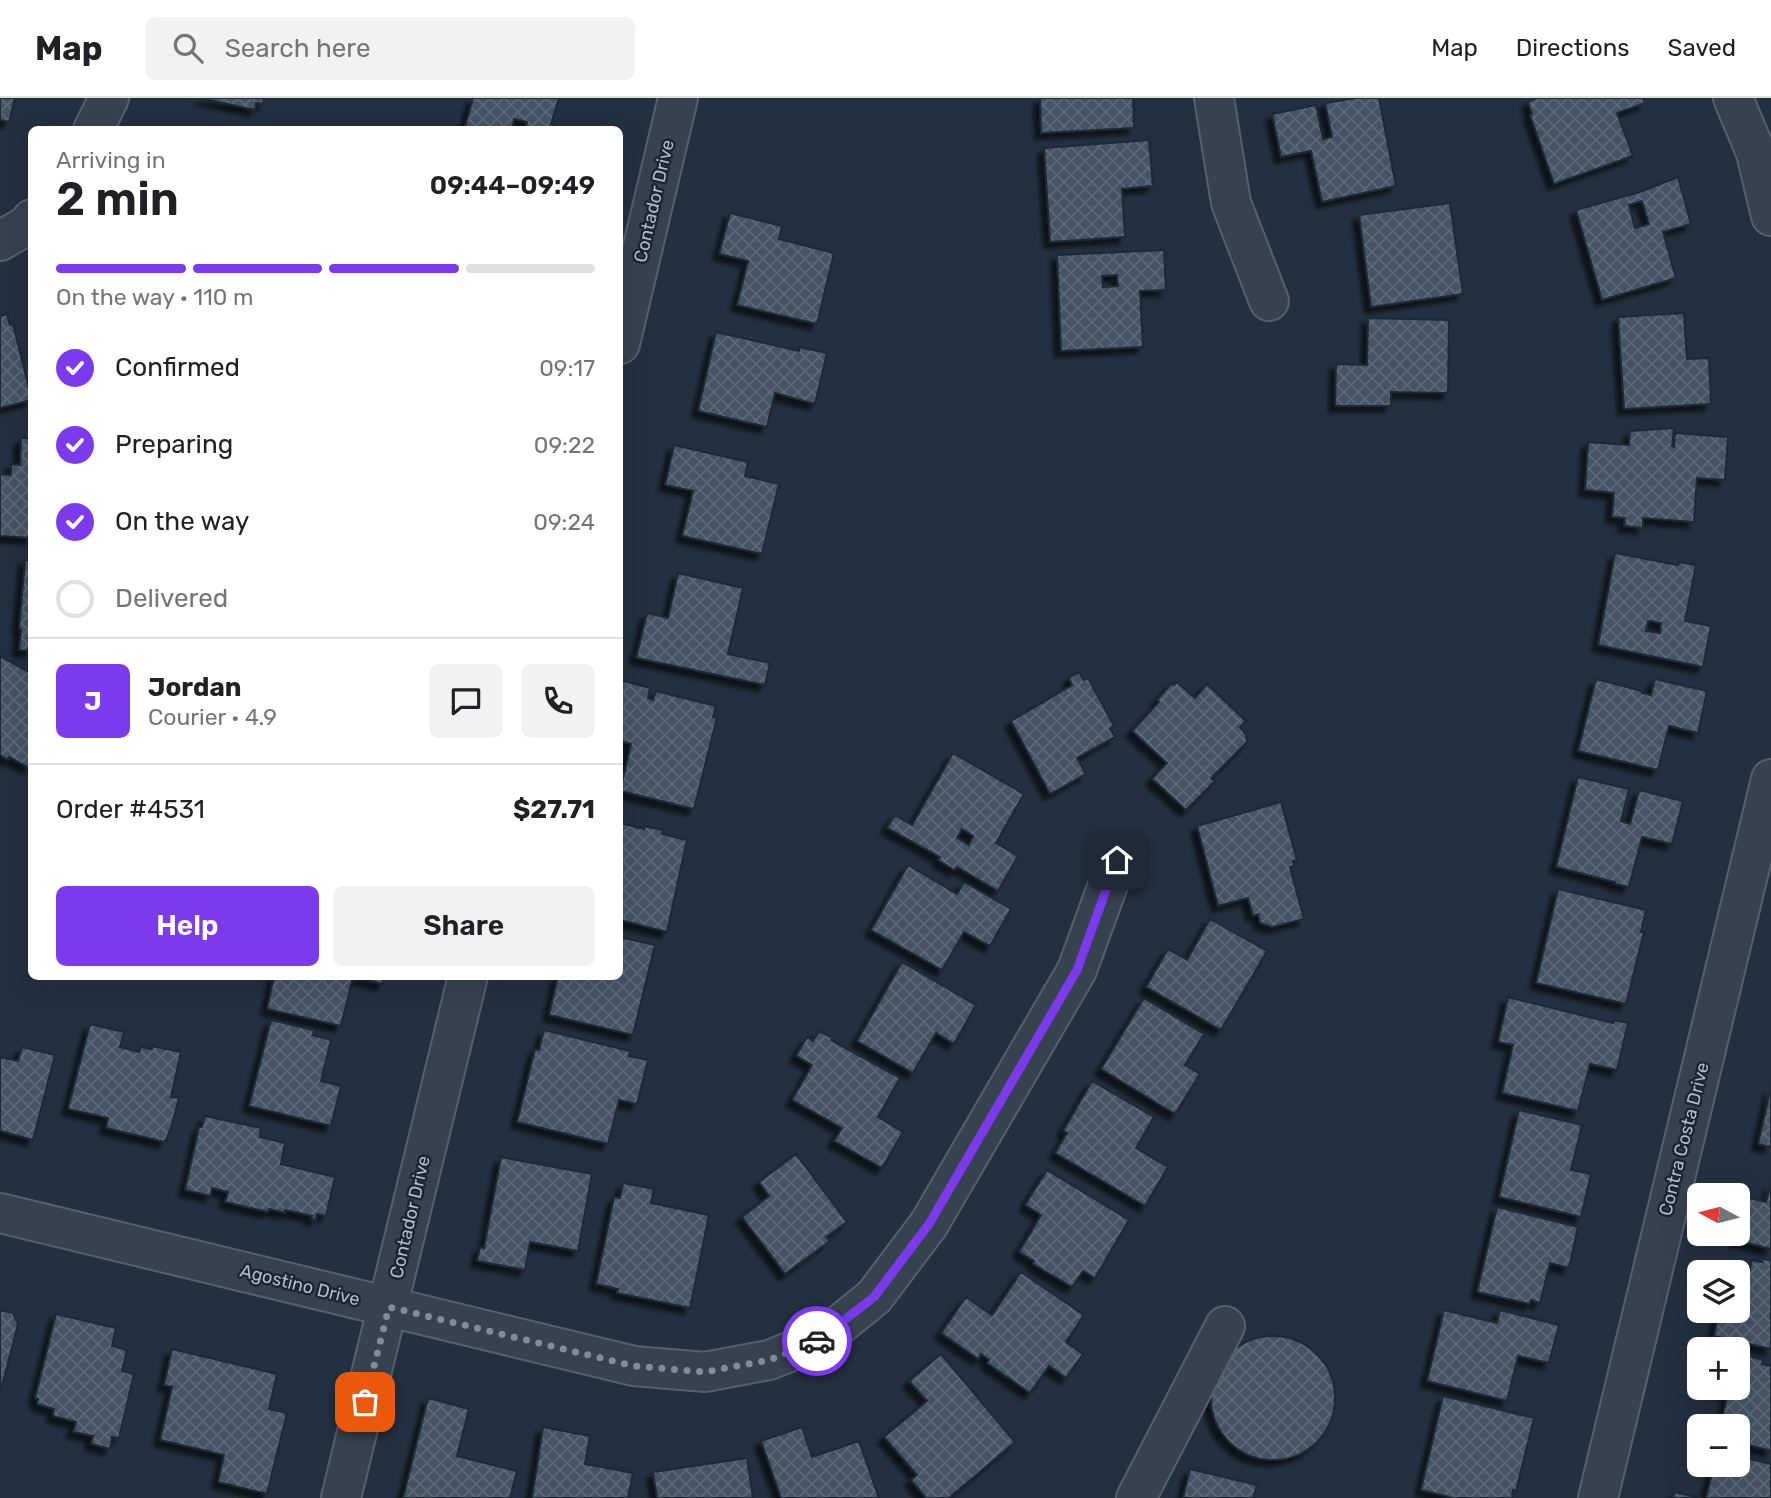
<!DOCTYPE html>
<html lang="en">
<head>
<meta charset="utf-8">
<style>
	body { margin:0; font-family:Rubik,sans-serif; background:#f2f2f2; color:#202124; height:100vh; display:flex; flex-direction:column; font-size:26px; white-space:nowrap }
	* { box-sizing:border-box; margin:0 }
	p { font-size:23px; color:#757577 }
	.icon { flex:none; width:38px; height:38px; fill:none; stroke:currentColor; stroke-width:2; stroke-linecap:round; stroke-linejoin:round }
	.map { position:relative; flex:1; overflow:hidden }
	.details { position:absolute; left:28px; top:28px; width:595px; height:854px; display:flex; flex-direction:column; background:#fff; border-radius:10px; box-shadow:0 7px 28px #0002 }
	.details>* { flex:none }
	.needle { width:46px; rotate:277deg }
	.controls { position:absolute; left:1687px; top:1085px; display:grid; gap:14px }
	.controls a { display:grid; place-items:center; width:63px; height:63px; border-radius:10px; background:#fff; box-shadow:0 7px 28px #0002; font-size:35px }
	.pin { position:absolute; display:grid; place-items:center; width:60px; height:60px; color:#fff; margin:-30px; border-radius:14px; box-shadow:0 4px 10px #0006 }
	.courier { position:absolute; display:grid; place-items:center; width:70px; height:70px; margin:-35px; border:5px solid #7c3aed; border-radius:50%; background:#fff; color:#222; box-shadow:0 2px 9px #0007 }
	.overview em { font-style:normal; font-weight:600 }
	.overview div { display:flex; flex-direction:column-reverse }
	.overview { display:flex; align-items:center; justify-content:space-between; height:119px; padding:0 28px }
	h1 { font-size:46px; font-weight:600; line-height:52px }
	.bar { display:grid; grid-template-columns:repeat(4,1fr); gap:10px 7px; align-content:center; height:84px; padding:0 28px }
	.bar i { height:9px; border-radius:5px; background:#e0e0e0 }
	.bar .selected { background:#7c3aed }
	.bar p { grid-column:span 4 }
	.line { display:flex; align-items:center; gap:18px; padding:0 28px; border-top:2px solid #e0e0e0 }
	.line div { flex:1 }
	.round { display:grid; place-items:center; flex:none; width:74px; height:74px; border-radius:10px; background:#f2f2f2 }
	ol { padding:0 28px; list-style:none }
	li { display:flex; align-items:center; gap:21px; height:77px }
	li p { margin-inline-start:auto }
	li .icon { padding:7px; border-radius:50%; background:#7c3aed; color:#fff; stroke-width:4 }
	li:last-child { color:#757577 }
	li i { width:38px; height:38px; border:4px solid #e0e0e0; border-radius:50% }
	.primary-button { display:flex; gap:14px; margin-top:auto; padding:14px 28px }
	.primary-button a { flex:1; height:80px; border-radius:10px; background:#7c3aed; color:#fff; font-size:28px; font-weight:600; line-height:80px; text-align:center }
	.primary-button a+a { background:#f2f2f2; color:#202124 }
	header { display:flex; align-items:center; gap:42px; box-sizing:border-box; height:98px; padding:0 35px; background:#fff; border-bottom:2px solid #e0e0e0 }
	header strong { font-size:33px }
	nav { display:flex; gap:38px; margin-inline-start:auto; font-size:24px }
	.search { width:490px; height:63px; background:#f2f2f2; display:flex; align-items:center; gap:18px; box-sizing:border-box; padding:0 24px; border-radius:10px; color:#757577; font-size:26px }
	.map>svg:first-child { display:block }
</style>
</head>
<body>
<header>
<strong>Map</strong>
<div class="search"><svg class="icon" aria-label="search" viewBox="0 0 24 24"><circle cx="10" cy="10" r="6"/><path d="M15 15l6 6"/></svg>Search here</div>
<nav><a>Map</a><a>Directions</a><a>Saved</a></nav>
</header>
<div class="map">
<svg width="1771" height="1400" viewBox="0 0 1771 1400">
	<defs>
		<pattern id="building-cross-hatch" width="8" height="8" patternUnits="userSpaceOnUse" patternTransform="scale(1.75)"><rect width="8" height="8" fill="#445263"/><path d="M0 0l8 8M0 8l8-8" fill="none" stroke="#5d6978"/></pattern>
		<filter id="shadow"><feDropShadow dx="-6" dy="6" stdDeviation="2" flood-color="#0009"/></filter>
	</defs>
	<rect width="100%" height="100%" fill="#23303f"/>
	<path fill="url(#building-cross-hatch)" stroke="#1e2936" stroke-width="2" fill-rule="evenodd" filter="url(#shadow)" d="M 0,0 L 15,0 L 9,24 L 0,22 Z
		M 200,0 L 264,0 L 263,6 L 256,5 L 255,12 Z
		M 473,0 L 559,0 L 551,26 L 569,32 L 525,32 L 527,24 L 514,21 L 512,32 L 464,32 Z
		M 1040,0 L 1133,0 L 1134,30 L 1041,35 Z
		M 1356,0 L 1379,0 L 1396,88 L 1322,104 L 1311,53 L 1281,59 L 1272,16 L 1316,7 L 1323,41 L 1332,39 L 1325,5 Z
		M 1536,0 L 1643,0 L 1645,5 L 1617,15 L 1633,58 L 1554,86 L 1530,17 L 1532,16 L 1528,4 Z
		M 1149,42 L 1153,88 L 1122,91 L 1125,139 L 1050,144 L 1044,50 Z
		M 1678,79 L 1691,126 L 1663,134 L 1676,180 L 1602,202 L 1576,112 L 1640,94 ZM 1642,103 L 1649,126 L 1635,130 L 1629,107 Z
		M 1450,105 L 1463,196 L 1371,209 L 1359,117 Z
		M 730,115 L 782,128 L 779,141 L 834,155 L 817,226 L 737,207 L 748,163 L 719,156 Z
		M 1164,152 L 1166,192 L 1140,193 L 1143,249 L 1061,253 L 1057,157 ZM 1117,177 L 1118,188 L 1103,189 L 1102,178 Z
		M 1684,215 L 1687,261 L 1709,260 L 1711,306 L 1624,311 L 1618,219 Z
		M 7,216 L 10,227 L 13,226 L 32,302 L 0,310 L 0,218 Z
		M 1368,220 L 1449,222 L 1448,295 L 1391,294 L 1391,308 L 1335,308 L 1336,266 L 1367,267 Z
		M 716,234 L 799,253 L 799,249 L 827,255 L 815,306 L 775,295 L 767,329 L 698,313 Z
		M 1674,330 L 1672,348 L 1674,349 L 1675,335 L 1728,339 L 1725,382 L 1697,380 L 1694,424 L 1643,420 L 1643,430 L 1624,428 L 1625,420 L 1612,419 L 1614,395 L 1585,392 L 1588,344 L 1629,347 L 1630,333 Z
		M 21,340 L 32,340 L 32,440 L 0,438 L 0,376 L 11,377 L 11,366 L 20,367 Z
		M 674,347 L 748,364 L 745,378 L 779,386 L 762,456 L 682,438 L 693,393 L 665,387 Z
		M 1615,455 L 1678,467 L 1679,464 L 1696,467 L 1685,523 L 1711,528 L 1703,569 L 1598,547 ZM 1648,523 L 1661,525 L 1660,535 L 1646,533 Z
		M 25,462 L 32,463 L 32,553 L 19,552 L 21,531 L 19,531 Z
		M 678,475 L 743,490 L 728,556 L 770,565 L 765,587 L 636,560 L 647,515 L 668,520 Z
		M 0,558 L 32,576 L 32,665 L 29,670 L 9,659 L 8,662 L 0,657 Z
		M 1079,574 L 1084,582 L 1088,580 L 1114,628 L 1110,631 L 1115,639 L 1077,660 L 1086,676 L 1050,696 L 1011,623 L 1072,587 L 1069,580 Z
		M 1596,581 L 1642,593 L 1642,595 L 1651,597 L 1655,581 L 1707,593 L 1698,635 L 1669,628 L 1658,672 L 1578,653 Z
		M 620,582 L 650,590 L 648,600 L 653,602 L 656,593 L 716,608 L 713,619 L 717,620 L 694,711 L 620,693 L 631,646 L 620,643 Z
		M 1177,584 L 1195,600 L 1207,586 L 1246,623 L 1240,629 L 1246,636 L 1247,644 L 1211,680 L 1215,683 L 1186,712 L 1152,681 L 1167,665 L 1132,633 L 1159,604 L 1157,602 L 1172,585 L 1174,587 Z
		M 953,655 L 1024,696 L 996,745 L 1018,758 L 998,793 L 957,769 L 954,772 L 938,762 L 940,759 L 887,730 L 895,717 L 912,727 ZM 962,731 L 973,738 L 969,747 L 957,740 Z
		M 1578,679 L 1629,691 L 1621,723 L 1630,726 L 1639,692 L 1683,703 L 1672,746 L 1642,739 L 1629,789 L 1615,786 L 1615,784 L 1556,769 Z
		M 1281,704 L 1297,762 L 1293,763 L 1294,768 L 1290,769 L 1304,821 L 1272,829 L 1260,825 L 1258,816 L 1253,818 L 1248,800 L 1218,808 L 1197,728 Z
		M 620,725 L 644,731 L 644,728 L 663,732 L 662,736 L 687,742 L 667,834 L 620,822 Z
		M 908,767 L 957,796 L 964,784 L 1011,811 L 990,848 L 964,834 L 942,872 L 871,832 Z
		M 1558,791 L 1646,812 L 1641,834 L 1644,834 L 1626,906 L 1536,885 Z
		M 1210,821 L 1267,853 L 1221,932 L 1146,889 L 1168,851 L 1187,862 Z
		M 620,839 L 655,847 L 633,937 L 549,917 L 558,878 L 620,878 Z
		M 902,864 L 976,907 L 954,946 L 936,935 L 913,975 L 857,943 Z
		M 274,878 L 385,878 L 383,886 L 353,879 L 341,928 L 267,911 Z
		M 1508,899 L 1613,925 L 1614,922 L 1628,925 L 1617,972 L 1590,966 L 1578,1013 L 1502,995 L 1513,947 L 1498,944 Z
		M 1144,900 L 1204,936 L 1185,967 L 1200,976 L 1175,1016 L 1101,971 Z
		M 271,922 L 314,932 L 313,937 L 331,942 L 321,983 L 341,988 L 331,1028 L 249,1008 Z
		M 90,926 L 124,934 L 120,949 L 139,954 L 141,949 L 152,951 L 152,948 L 181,954 L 171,999 L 179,1000 L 171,1030 L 165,1044 L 106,1030 L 108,1020 L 68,1011 Z
		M 544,932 L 630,953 L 629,958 L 648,962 L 637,1006 L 619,1002 L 608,1046 L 517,1024 L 535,951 L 539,952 Z
		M 819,933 L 833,940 L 831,942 L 900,980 L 878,1019 L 903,1034 L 882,1070 L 834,1043 L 842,1030 L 792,1002 L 812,967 L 796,958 L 807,939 L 813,943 Z
		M 22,949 L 55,957 L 33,1042 L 0,1033 L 0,959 L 18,963 Z
		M 1092,983 L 1154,1019 L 1136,1050 L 1168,1069 L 1145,1108 L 1055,1055 L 1067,1035 L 1063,1033 Z
		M 1771,989 L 1771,1049 L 1758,1046 Z
		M 1519,1012 L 1582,1027 L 1571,1072 L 1591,1076 L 1581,1119 L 1499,1099 Z
		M 205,1018 L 261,1030 L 260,1039 L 285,1045 L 281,1066 L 335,1079 L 326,1118 L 317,1116 L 316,1122 L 311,1121 L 312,1118 L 285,1112 L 285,1115 L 269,1111 L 268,1114 L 225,1104 L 228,1094 L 212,1090 L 211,1098 L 185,1092 L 199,1029 L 202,1029 Z
		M 796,1056 L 847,1124 L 826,1139 L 830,1143 L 785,1176 L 742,1119 L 769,1098 L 759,1084 Z
		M 501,1059 L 592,1076 L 578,1153 L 530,1144 L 525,1172 L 477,1163 L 480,1149 L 484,1150 Z
		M 1047,1072 L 1129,1122 L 1095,1180 L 1083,1173 L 1072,1189 L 1033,1166 L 1034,1163 L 1019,1154 L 1041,1117 L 1025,1107 Z
		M 623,1085 L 654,1091 L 651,1105 L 709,1117 L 690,1210 L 617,1195 L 618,1191 L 596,1186 L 614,1099 L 620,1100 Z
		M 1771,1085 L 1771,1151 L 1735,1142 L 1745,1099 L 1766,1104 Z
		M 1497,1109 L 1578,1129 L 1569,1170 L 1550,1165 L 1540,1205 L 1531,1202 L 1530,1206 L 1477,1194 Z
		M 1763,1161 L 1771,1162 L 1771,1251 L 1714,1238 L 1719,1213 L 1738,1213 L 1738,1200 L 1743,1202 L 1752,1162 L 1762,1164 Z
		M 1021,1174 L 1084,1217 L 1066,1244 L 1083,1256 L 1066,1280 L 1049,1268 L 1030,1295 L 987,1265 L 989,1262 L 981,1256 L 978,1261 L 941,1235 L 966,1199 L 992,1217 Z
		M 0,1212 L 13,1215 L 18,1226 L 3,1285 L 0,1287 Z
		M 1444,1212 L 1497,1225 L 1500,1212 L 1559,1227 L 1549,1265 L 1518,1258 L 1507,1303 L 1427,1283 Z
		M 56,1216 L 116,1230 L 112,1248 L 127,1252 L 122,1273 L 134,1276 L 119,1340 L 112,1339 L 110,1351 L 91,1346 L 93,1338 L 73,1334 L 76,1324 L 53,1318 L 54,1311 L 37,1306 L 38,1301 L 35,1300 Z
		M1211 1300a62 62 0 1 1 124 0a62 62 0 1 1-124 0Z
		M 172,1251 L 277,1276 L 269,1311 L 287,1315 L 267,1396 L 218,1384 L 224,1357 L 160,1342 L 172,1289 L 164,1287 Z
		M 1738,1255 L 1763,1262 L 1762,1266 L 1771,1268 L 1771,1353 L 1738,1344 L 1738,1328 L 1720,1328 L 1728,1296 L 1701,1290 L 1738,1290 Z
		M 941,1256 L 1015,1344 L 949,1400 L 926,1400 L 911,1382 L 917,1377 L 884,1339 L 927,1303 L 909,1283 Z
		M 1443,1298 L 1534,1320 L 1516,1393 L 1513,1392 L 1512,1400 L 1453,1400 L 1421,1392 Z
		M 428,1300 L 469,1311 L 457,1358 L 517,1373 L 510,1400 L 403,1400 Z
		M 543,1329 L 590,1338 L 585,1366 L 633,1375 L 628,1400 L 532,1400 Z
		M 802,1329 L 812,1359 L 859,1343 L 879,1400 L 781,1400 L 761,1343 Z
		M 1738,1358 L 1771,1366 L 1771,1400 L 1706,1400 L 1714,1367 L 1738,1367 Z
		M 747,1360 L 753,1400 L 657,1400 L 653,1374 Z
		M 1190,1371 L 1257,1387 L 1253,1400 L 1183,1400 Z
		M 1675,1394 L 1701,1400 L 1673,1400 Z"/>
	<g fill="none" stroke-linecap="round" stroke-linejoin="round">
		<g stroke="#55606d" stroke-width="42">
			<path id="minor" d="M 1214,0 L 1231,105 L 1269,203
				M 1733,0 L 1756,55 L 1771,118
				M 93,32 L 109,0
				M 0,143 L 26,128 L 32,121
				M 620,246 L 678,0
				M 0,1115 L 634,1268 L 705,1274 L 769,1262 L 822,1241 L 874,1199 L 929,1126 L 1077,872 L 1117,762
				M 341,1400 L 468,878
				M 1136,1400 L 1225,1228
				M 1598,1400 L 1771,681"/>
		</g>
		<use href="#minor" stroke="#37424f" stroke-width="38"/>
	</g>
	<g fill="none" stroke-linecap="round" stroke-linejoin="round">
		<path stroke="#818c99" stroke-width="7" stroke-dasharray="0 12.6" d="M 365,1304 L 389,1209 L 634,1268 L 705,1274 L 769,1262 L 817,1243"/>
		<path stroke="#7c3aed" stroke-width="9" d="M 817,1243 L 874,1199 L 929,1126 L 1077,872 L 1117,762"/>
	</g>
	<g text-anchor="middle" stroke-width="5" stroke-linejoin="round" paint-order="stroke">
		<g font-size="18" fill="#b3bdca" stroke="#1c2734">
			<text transform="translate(654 103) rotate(-77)" y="6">Contador Drive</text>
			<text transform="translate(1684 1041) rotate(-76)" y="6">Contra Costa Drive</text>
			<text transform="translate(410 1119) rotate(-77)" y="6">Contador Drive</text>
			<text transform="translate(300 1187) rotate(14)" y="6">Agostino Drive</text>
		</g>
	</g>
</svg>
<div class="controls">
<a><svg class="needle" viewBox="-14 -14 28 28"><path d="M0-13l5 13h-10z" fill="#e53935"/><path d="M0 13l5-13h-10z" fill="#757577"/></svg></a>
<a><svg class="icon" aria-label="layers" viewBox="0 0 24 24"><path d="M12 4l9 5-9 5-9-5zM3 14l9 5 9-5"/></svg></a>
<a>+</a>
<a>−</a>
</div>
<div class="pin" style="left:365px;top:1304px;background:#ea580c"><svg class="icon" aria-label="bag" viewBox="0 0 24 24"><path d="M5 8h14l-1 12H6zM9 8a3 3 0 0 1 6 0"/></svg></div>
<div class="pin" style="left:1117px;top:762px;background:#1f2937"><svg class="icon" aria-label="home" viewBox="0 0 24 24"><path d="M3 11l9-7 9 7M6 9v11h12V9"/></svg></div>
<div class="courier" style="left:817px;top:1243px"><svg class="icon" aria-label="car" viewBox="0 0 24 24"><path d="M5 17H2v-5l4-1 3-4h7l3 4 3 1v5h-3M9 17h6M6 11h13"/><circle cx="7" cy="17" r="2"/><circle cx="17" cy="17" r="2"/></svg></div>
<section class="details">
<div class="overview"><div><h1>2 min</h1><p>Arriving in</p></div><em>09:44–09:49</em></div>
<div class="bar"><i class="selected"></i><i class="selected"></i><i class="selected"></i><i></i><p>On the way · 110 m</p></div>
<ol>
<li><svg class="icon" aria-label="check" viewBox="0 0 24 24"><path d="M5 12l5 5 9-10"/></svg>Confirmed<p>09:17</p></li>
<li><svg class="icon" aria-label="check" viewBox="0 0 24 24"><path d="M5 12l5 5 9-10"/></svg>Preparing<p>09:22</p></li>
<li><svg class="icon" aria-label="check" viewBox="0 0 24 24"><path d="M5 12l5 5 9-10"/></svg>On the way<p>09:24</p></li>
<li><i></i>Delivered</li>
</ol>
<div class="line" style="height:126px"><b class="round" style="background:#7c3aed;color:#fff">J</b><div><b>Jordan</b><p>Courier · 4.9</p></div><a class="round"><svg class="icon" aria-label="chat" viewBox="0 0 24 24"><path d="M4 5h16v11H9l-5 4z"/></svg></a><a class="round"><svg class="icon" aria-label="phone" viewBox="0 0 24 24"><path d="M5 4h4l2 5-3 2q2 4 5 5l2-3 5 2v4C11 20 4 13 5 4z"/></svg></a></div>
<div class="line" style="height:91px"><div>Order #4531</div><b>$27.71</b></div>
<div class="primary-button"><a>Help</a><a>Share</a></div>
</section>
</div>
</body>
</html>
